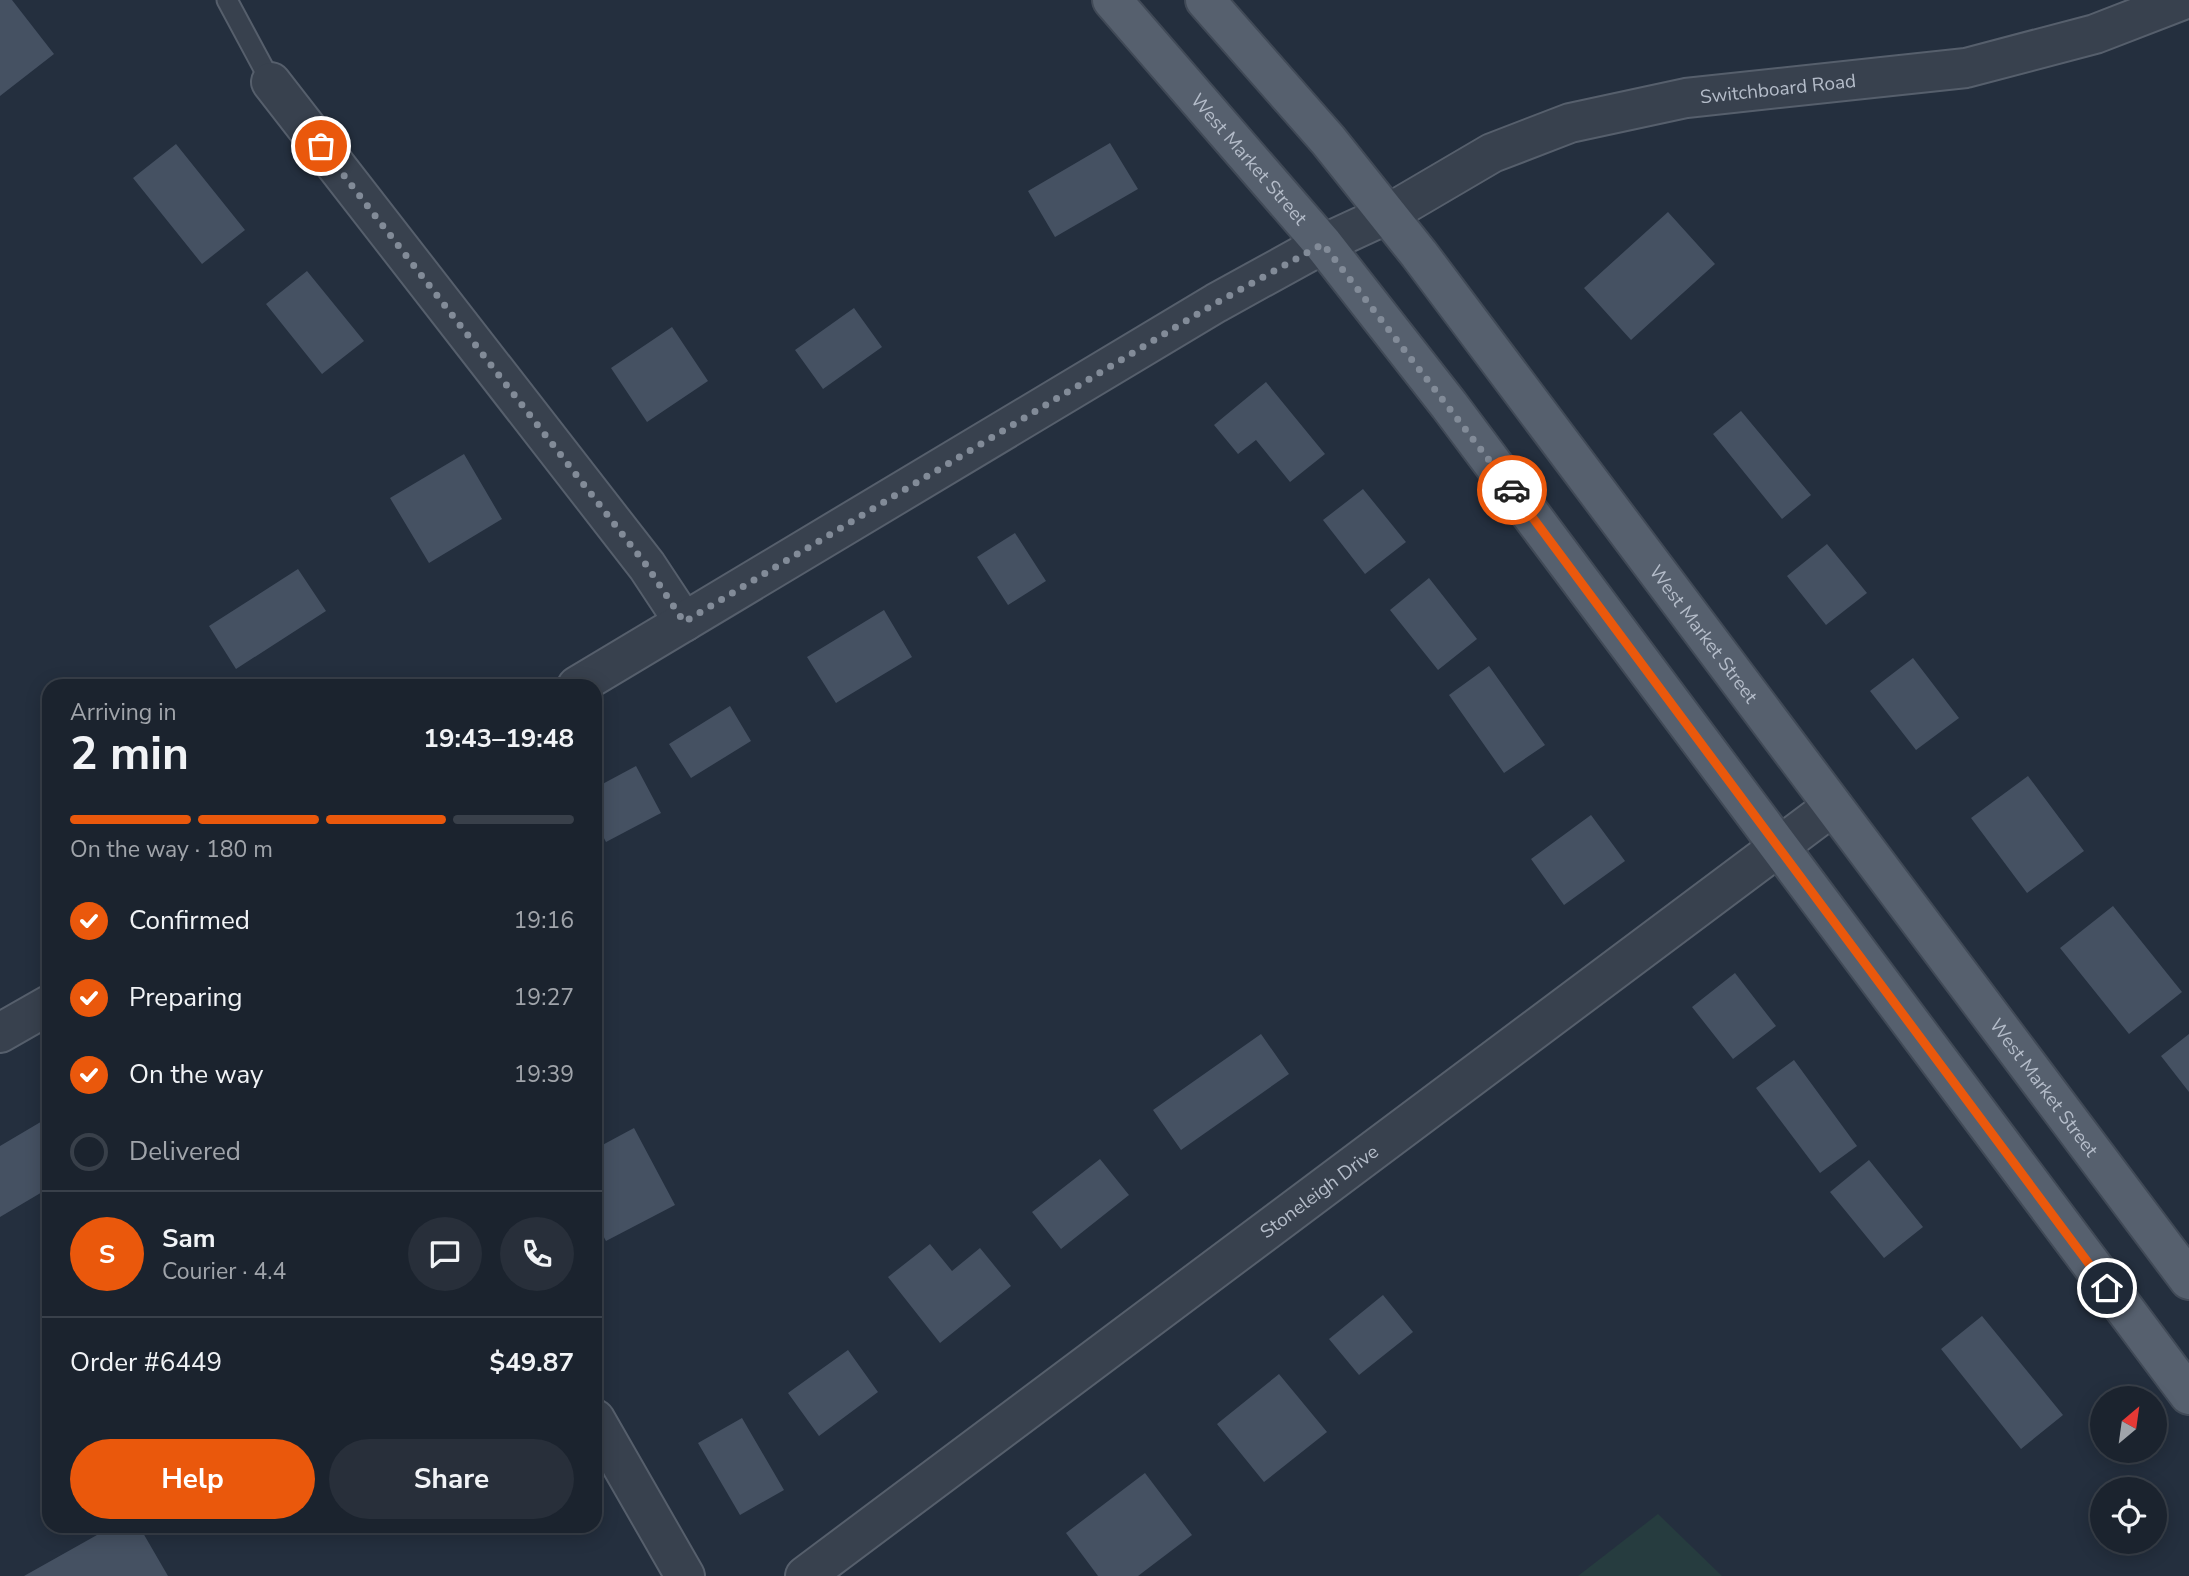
<!DOCTYPE html>
<html lang="en">
<head>
<meta charset="utf-8">
<style>
	body { margin:0; font-family:"Nunito Sans",sans-serif; background:#282f3a; color:#f1f3f6; height:100vh; display:flex; flex-direction:column; font-size:26px; white-space:nowrap }
	* { box-sizing:border-box; margin:0 }
	p { font-size:23px; color:#a0a4aa }
	.icon { flex:none; width:38px; height:38px; fill:none; stroke:currentColor; stroke-width:2; stroke-linecap:round; stroke-linejoin:round }
	.map { position:relative; flex:1; overflow:hidden }
	.sheet { position:absolute; left:42px; top:679px; width:560px; height:854px; display:flex; flex-direction:column; background:#1b232e; border-radius:21px; box-shadow:0 4px 18px #0003,0 0 0 2px #39404a }
	.sheet>* { flex:none }
	.needle { width:46px; rotate:29deg }
	.controls { position:absolute; left:2090px; top:1386px; display:grid; gap:14px }
	.controls a { display:grid; place-items:center; width:77px; height:77px; border-radius:50%; background:#1b232e; box-shadow:0 4px 18px #0003,0 0 0 2px #39404a; font-size:35px }
	.pin { position:absolute; display:grid; place-items:center; width:60px; height:60px; color:#fff; margin:-30px; border:4px solid #fff; border-radius:50%; box-shadow:0 2px 7px #0007 }
	.courier { position:absolute; display:grid; place-items:center; width:70px; height:70px; margin:-35px; border:5px solid #ea580c; border-radius:50%; background:#fff; color:#222; box-shadow:0 2px 9px #0007 }
	.summary em { font-style:normal; font-weight:700 }
	.summary div { display:flex; flex-direction:column-reverse }
	.summary { display:flex; align-items:center; justify-content:space-between; height:119px; padding:0 28px }
	h1 { font-size:46px; font-weight:700; line-height:52px }
	.bar { display:grid; grid-template-columns:repeat(4,1fr); gap:10px 7px; align-content:center; height:84px; padding:0 28px }
	.bar i { height:9px; border-radius:5px; background:#39404a }
	.bar .current { background:#ea580c }
	.bar p { grid-column:span 4 }
	.line { display:flex; align-items:center; gap:18px; padding:0 28px; border-top:2px solid #39404a }
	.line div { flex:1 }
	.round { display:grid; place-items:center; flex:none; width:74px; height:74px; border-radius:37px; background:#282f3a }
	ol { padding:0 28px; list-style:none }
	li { display:flex; align-items:center; gap:21px; height:77px }
	li p { margin-inline-start:auto }
	li .icon { padding:7px; border-radius:50%; background:#ea580c; color:#fff; stroke-width:4 }
	li:last-child { color:#a0a4aa }
	li i { width:38px; height:38px; border:4px solid #39404a; border-radius:50% }
	.button { display:flex; gap:14px; margin-top:auto; padding:14px 28px }
	.button a { flex:1; height:80px; border-radius:42px; background:#ea580c; color:#fff; font-size:28px; font-weight:700; line-height:80px; text-align:center }
	.button a+a { background:#282f3a; color:#f1f3f6 }
	.map>svg:first-child { display:block }
</style>
</head>
<body>
<div class="map">
<svg width="2189" height="1576" viewBox="0 0 2189 1576">
	<rect width="100%" height="100%" fill="#242f3e"/>
	<path fill="#263c3f" d="M 1658,1514 L 1722,1576 L 1578,1576 Z"/>
	<path fill="#455162" d="M 0,0 L 12,0 L 54,54 L 0,96 Z
		M 1110,143 L 1138,189 L 1055,237 L 1028,191 Z
		M 176,144 L 245,230 L 202,264 L 133,178 Z
		M 1668,212 L 1715,264 L 1631,340 L 1584,288 Z
		M 307,271 L 364,341 L 322,374 L 266,304 Z
		M 854,308 L 882,347 L 823,389 L 795,350 Z
		M 672,327 L 708,381 L 647,422 L 611,368 Z
		M 1266,382 L 1325,454 L 1290,482 L 1256,440 L 1238,454 L 1214,425 Z
		M 1741,411 L 1811,495 L 1782,519 L 1713,434 Z
		M 464,454 L 502,519 L 429,563 L 390,498 Z
		M 1363,489 L 1406,542 L 1365,574 L 1323,520 Z
		M 1015,533 L 1046,581 L 1008,605 L 977,557 Z
		M 1827,544 L 1867,593 L 1826,625 L 1787,576 Z
		M 298,569 L 326,611 L 236,669 L 209,626 Z
		M 1429,578 L 1477,639 L 1438,670 L 1390,610 Z
		M 884,610 L 912,657 L 836,703 L 807,657 Z
		M 1913,658 L 1959,718 L 1916,750 L 1870,691 Z
		M 1489,666 L 1545,745 L 1504,773 L 1449,695 Z
		M 730,706 L 751,741 L 691,778 L 669,744 Z
		M 636,766 L 661,813 L 606,842 L 595,821 L 595,788 Z
		M 2028,776 L 2084,851 L 2027,893 L 1971,818 Z
		M 1591,815 L 1625,861 L 1564,905 L 1531,859 Z
		M 2113,906 L 2182,992 L 2129,1034 L 2060,948 Z
		M 1735,973 L 1776,1026 L 1733,1059 L 1692,1007 Z
		M 1261,1034 L 1289,1074 L 1181,1150 L 1153,1110 Z
		M 2189,1034 L 2189,1092 L 2161,1056 Z
		M 1794,1060 L 1857,1146 L 1820,1173 L 1756,1088 Z
		M 44,1120 L 49,1130 L 49,1188 L 0,1217 L 0,1146 Z
		M 634,1128 L 675,1205 L 606,1241 L 595,1221 L 595,1149 Z
		M 1100,1159 L 1129,1195 L 1061,1249 L 1032,1212 Z
		M 1869,1160 L 1923,1227 L 1884,1258 L 1830,1192 Z
		M 930,1244 L 952,1271 L 980,1248 L 1011,1286 L 940,1343 L 888,1277 Z
		M 1383,1295 L 1413,1332 L 1359,1375 L 1329,1339 Z
		M 1982,1316 L 2063,1415 L 2021,1449 L 1941,1349 Z
		M 848,1350 L 878,1392 L 819,1436 L 788,1393 Z
		M 1279,1374 L 1327,1432 L 1264,1482 L 1217,1424 Z
		M 742,1418 L 784,1490 L 740,1515 L 698,1443 Z
		M 1145,1473 L 1192,1535 L 1138,1576 L 1098,1576 L 1066,1533 Z
		M 113,1526 L 139,1526 L 168,1576 L 24,1576 Z"/>
	<g fill="none" stroke-linecap="round" stroke-linejoin="round">
		<g stroke="#565f6c" stroke-width="23">
			<path id="service" d="M 227,0 L 271,82"/>
		</g>
		<g stroke="#565f6c" stroke-width="42">
			<g id="minor">
				<path d="M 271,82 L 647,566 L 684,622"/>
				<path d="M 595,1419 L 685,1576"/>
				<path id="s1" d="M 805,1576 L 1833,806"/>
			</g>
		</g>
		<g stroke="#565f6c" stroke-width="42">
			<g id="tertiary">
				<path id="s2" d="M 577,686 L 1216,303 L 1323,244 L 1388,214 L 1492,153 L 1570,123 L 1686,98 L 1966,68 L 2095,34 L 2183,0"/>
				<path d="M 0,1033 L 49,1005"/>
			</g>
		</g>
		<g stroke="#414a57" stroke-width="42">
			<g id="primary">
				<path id="s3" d="M 1112,0 L 1323,244 L 1449,405 L 2189,1395"/>
				<path id="s4" d="M 1205,0 L 1328,140 L 1419,254 L 2189,1280"/>
			</g>
		</g>
		<use href="#service" stroke="#38414e" stroke-width="19"/>
		<use href="#minor" stroke="#38414e" stroke-width="38"/>
		<use href="#tertiary" stroke="#38414e" stroke-width="38"/>
		<use href="#primary" stroke="#56606e" stroke-width="38"/>
	</g>
	<g fill="none" stroke-linecap="round" stroke-linejoin="round">
		<path stroke="#828b98" stroke-width="7" stroke-dasharray="0 12.6" d="M 321,146 L 647,566 L 684,622 L 1216,303 L 1323,244 L 1512,490"/>
		<path stroke="#ea580c" stroke-width="9" d="M 1512,490 L 2107,1288"/>
	</g>
	<g text-anchor="middle" stroke-width="5" stroke-linejoin="round" paint-order="stroke">
		<g font-size="19" fill="#b4bcc9" stroke="#1d2633">
			<text dy="7" stroke="none"><textPath href="#s2" startOffset="1354">Switchboard Road</textPath></text>
			<text dy="7" stroke="none"><textPath href="#s3" startOffset="210">West Market Street</textPath></text>
			<text dy="7" stroke="none"><textPath href="#s4" startOffset="807">West Market Street</textPath></text>
			<text dy="7" stroke="none"><textPath href="#s4" startOffset="1374">West Market Street</textPath></text>
			<text dy="7" stroke="none"><textPath href="#s1" startOffset="642">Stoneleigh Drive</textPath></text>
		</g>
	</g>
</svg>
<div class="controls">
<a><svg class="needle" viewBox="-14 -14 28 28"><path d="M0-13l5 13h-10z" fill="#e53935"/><path d="M0 13l5-13h-10z" fill="#a0a4aa"/></svg></a>
<a><svg class="icon" aria-label="locate" viewBox="0 0 24 24"><circle cx="12" cy="12" r="6"/><path d="M12 2v4M12 18v4M2 12h4M18 12h4"/></svg></a>
</div>
<div class="pin" style="left:321px;top:146px;background:#ea580c"><svg class="icon" aria-label="bag" viewBox="0 0 24 24"><path d="M5 8h14l-1 12H6zM9 8a3 3 0 0 1 6 0"/></svg></div>
<div class="pin" style="left:2107px;top:1288px;background:#1f2937"><svg class="icon" aria-label="home" viewBox="0 0 24 24"><path d="M3 11l9-7 9 7M6 9v11h12V9"/></svg></div>
<div class="courier" style="left:1512px;top:490px"><svg class="icon" aria-label="car" viewBox="0 0 24 24"><path d="M5 17H2v-5l4-1 3-4h7l3 4 3 1v5h-3M9 17h6M6 11h13"/><circle cx="7" cy="17" r="2"/><circle cx="17" cy="17" r="2"/></svg></div>
<section class="sheet">
<div class="summary"><div><h1>2 min</h1><p>Arriving in</p></div><em>19:43–19:48</em></div>
<div class="bar"><i class="current"></i><i class="current"></i><i class="current"></i><i></i><p>On the way · 180 m</p></div>
<ol>
<li><svg class="icon" aria-label="check" viewBox="0 0 24 24"><path d="M5 12l5 5 9-10"/></svg>Confirmed<p>19:16</p></li>
<li><svg class="icon" aria-label="check" viewBox="0 0 24 24"><path d="M5 12l5 5 9-10"/></svg>Preparing<p>19:27</p></li>
<li><svg class="icon" aria-label="check" viewBox="0 0 24 24"><path d="M5 12l5 5 9-10"/></svg>On the way<p>19:39</p></li>
<li><i></i>Delivered</li>
</ol>
<div class="line" style="height:126px"><b class="round" style="background:#ea580c;color:#fff">S</b><div><b>Sam</b><p>Courier · 4.4</p></div><a class="round"><svg class="icon" aria-label="chat" viewBox="0 0 24 24"><path d="M4 5h16v11H9l-5 4z"/></svg></a><a class="round"><svg class="icon" aria-label="phone" viewBox="0 0 24 24"><path d="M5 4h4l2 5-3 2q2 4 5 5l2-3 5 2v4C11 20 4 13 5 4z"/></svg></a></div>
<div class="line" style="height:91px"><div>Order #6449</div><b>$49.87</b></div>
<div class="button"><a>Help</a><a>Share</a></div>
</section>
</div>
</body>
</html>
